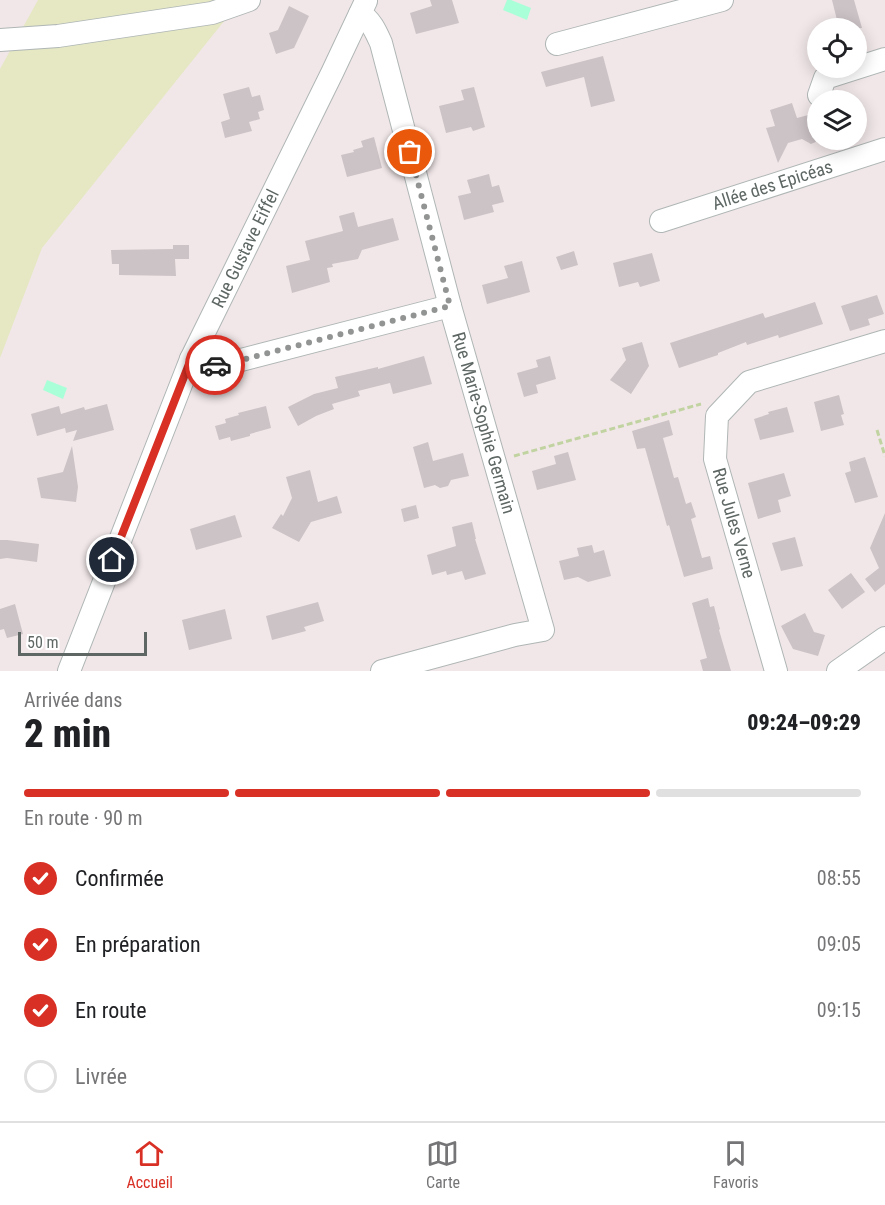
<!DOCTYPE html>
<html lang="fr">
<head>
<meta charset="utf-8">
<style>
	body { margin:0; font-family:"Roboto Condensed",sans-serif; background:#f6f6f6; color:#202124; height:100vh; display:flex; flex-direction:column; font-size:22px; white-space:nowrap }
	* { box-sizing:border-box; margin:0 }
	p { font-size:20px; color:#757577 }
	.icon { flex:none; width:33px; height:33px; fill:none; stroke:currentColor; stroke-width:2; stroke-linecap:round; stroke-linejoin:round }
	.map { position:relative; height:671px; overflow:hidden }
	.details { display:flex; flex-direction:column; background:#fff; flex:1 }
	.details>* { flex:none }
	.fabs { position:absolute; left:807px; top:18px; display:grid; gap:12px }
	.fabs a { display:grid; place-items:center; width:60px; height:60px; border-radius:50%; background:#fff; box-shadow:0 3px 15px #0003; font-size:30px }
	.scale { position:absolute; left:18px; bottom:15px; width:129px; box-sizing:border-box; padding-left:6px; border:3px solid #5e6764; border-top:0; font-size:16px; line-height:21px; white-space:nowrap; color:#5e6764; -webkit-text-stroke:4px #fff; paint-order:stroke }
	.pin { position:absolute; display:grid; place-items:center; width:51px; height:51px; color:#fff; margin:-26px; border:3px solid #fff; border-radius:50%; box-shadow:0 2px 6px #0007 }
	.courier { position:absolute; display:grid; place-items:center; width:60px; height:60px; margin:-30px; border:4px solid #d93025; border-radius:50%; background:#fff; color:#222; box-shadow:0 2px 8px #0007 }
	.headline em { font-style:normal; font-weight:800 }
	.headline div { display:flex; flex-direction:column-reverse }
	.headline { display:flex; align-items:center; justify-content:space-between; height:102px; padding:0 24px }
	h1 { font-size:39px; font-weight:800; line-height:45px }
	.bar { display:grid; grid-template-columns:repeat(4,1fr); gap:9px 6px; align-content:center; height:72px; padding:0 24px }
	.bar i { height:8px; border-radius:4px; background:#e0e0e0 }
	.bar .active { background:#d93025 }
	.bar p { grid-column:span 4 }
	ol { padding:0 24px; list-style:none }
	li { display:flex; align-items:center; gap:18px; height:66px }
	li p { margin-inline-start:auto }
	li .icon { padding:6px; border-radius:50%; background:#d93025; color:#fff; stroke-width:4 }
	li:last-child { color:#757577 }
	li i { width:33px; height:33px; border:3px solid #e0e0e0; border-radius:50% }
	.menu { display:flex; justify-content:space-around; align-items:center; height:84px; border-top:2px solid #e0e0e0; background:#fff; font-size:16px; color:#757577 }
	.menu a { display:grid; justify-items:center; gap:3px }
	.menu .active { color:#d93025 }
	.map>svg:first-child { display:block }
</style>
</head>
<body>
<div class="map">
<svg width="885" height="671" viewBox="0 0 885 671">
	<rect width="100%" height="100%" fill="#f1e7e8"/>
	<path fill="#e5e8c3" d="M 38,0 L 241,0 L 42,248 L 0,358 L 0,69 Z"/>
	<path fill="#a9ffd7" d="M 507,0 L 511,0 L 531,8 L 527,20 L 503,10 Z
		M 47,380 L 67,388 L 63,399 L 43,390 Z"/>
	<path fill="#ccc3c6" d="M 430,0 L 452,0 L 459,23 L 416,34 L 410,13 L 432,6 Z
		M 832,0 L 854,0 L 862,28 L 839,28 Z
		M 289,6 L 309,16 L 294,48 L 276,54 L 269,33 L 278,30 Z
		M 603,56 L 615,101 L 591,107 L 584,77 L 546,87 L 541,72 Z
		M 249,87 L 252,97 L 260,95 L 264,110 L 258,112 L 260,119 L 249,122 L 252,131 L 225,138 L 221,122 L 230,119 L 223,94 Z
		M 474,87 L 485,127 L 473,131 L 471,127 L 446,133 L 439,106 L 464,100 L 461,90 Z
		M 792,103 L 797,118 L 812,114 L 818,132 L 818,140 L 820,140 L 811,144 L 802,139 L 788,143 L 778,163 L 766,128 L 775,126 L 770,110 Z
		M 374,137 L 382,168 L 347,177 L 341,155 L 354,152 L 353,150 L 363,147 L 361,141 Z
		M 489,174 L 492,187 L 499,185 L 504,202 L 492,205 L 494,212 L 464,220 L 458,196 L 471,193 L 467,180 Z
		M 354,212 L 358,227 L 393,218 L 399,240 L 362,250 L 358,259 L 332,264 L 333,267 L 327,268 L 330,282 L 292,293 L 286,266 L 310,260 L 305,241 L 343,231 L 339,216 Z
		M 173,245 L 189,245 L 189,259 L 175,259 L 176,276 L 119,275 L 119,264 L 112,264 L 111,250 L 173,249 Z
		M 574,251 L 578,265 L 561,270 L 556,257 Z
		M 652,253 L 660,281 L 640,287 L 638,282 L 619,287 L 613,263 Z
		M 522,261 L 530,292 L 487,304 L 482,285 L 508,278 L 504,266 Z
		M 877,295 L 884,314 L 868,319 L 870,325 L 850,331 L 841,306 Z
		M 815,302 L 823,324 L 779,338 L 778,335 L 747,345 L 746,342 L 718,353 L 718,355 L 679,368 L 670,343 L 763,313 L 765,318 Z
		M 642,342 L 649,366 L 631,394 L 610,380 L 626,360 L 622,348 Z
		M 424,356 L 432,384 L 393,394 L 390,383 L 358,391 L 360,396 L 332,404 L 334,409 L 316,416 L 298,426 L 288,407 L 314,394 L 338,388 L 335,377 L 378,367 L 378,369 Z
		M 550,356 L 556,379 L 536,385 L 538,393 L 524,397 L 517,373 L 538,367 L 536,360 Z
		M 839,395 L 844,414 L 841,415 L 844,425 L 821,431 L 814,402 Z
		M 107,404 L 114,430 L 73,441 L 77,430 L 66,433 L 65,428 L 37,436 L 31,414 L 59,406 L 61,414 L 84,407 L 85,410 Z
		M 266,406 L 271,428 L 250,434 L 250,436 L 231,441 L 230,437 L 219,440 L 215,426 L 226,423 L 225,419 L 239,415 L 238,413 Z
		M 787,407 L 794,432 L 760,440 L 754,419 L 769,414 L 768,412 Z
		M 669,420 L 673,435 L 663,438 L 674,478 L 678,477 L 686,504 L 691,502 L 696,517 L 691,519 L 702,558 L 710,556 L 713,569 L 684,577 L 669,525 L 667,526 L 645,448 L 637,449 L 632,431 Z
		M 428,442 L 433,461 L 463,453 L 469,476 L 451,480 L 448,486 L 440,488 L 435,485 L 424,488 L 413,447 Z
		M 72,446 L 78,487 L 76,502 L 41,498 L 37,478 L 63,472 Z
		M 568,452 L 576,480 L 537,490 L 532,471 L 556,464 L 554,456 Z
		M 865,457 L 878,497 L 855,503 L 845,473 L 851,471 L 849,462 Z
		M 310,470 L 318,502 L 337,496 L 342,513 L 311,522 L 299,542 L 272,528 L 281,514 L 283,516 L 292,498 L 286,477 Z
		M 784,473 L 791,496 L 778,500 L 781,512 L 758,519 L 748,483 Z
		M 416,505 L 419,518 L 404,522 L 401,509 Z
		M 885,513 L 885,584 L 875,592 L 865,579 L 879,568 L 870,548 Z
		M 235,515 L 242,537 L 196,550 L 190,529 Z
		M 472,522 L 476,539 L 475,539 L 486,574 L 465,580 L 462,571 L 447,575 L 446,571 L 432,575 L 427,555 L 456,546 L 452,527 Z
		M 795,537 L 803,566 L 781,571 L 772,543 Z
		M 0,540 L 7,540 L 39,544 L 37,562 L 7,558 L 0,559 Z
		M 592,545 L 594,553 L 604,550 L 611,576 L 588,582 L 578,577 L 564,580 L 559,561 L 579,556 L 577,548 Z
		M 851,573 L 865,592 L 842,609 L 828,590 Z
		M 708,598 L 710,607 L 714,606 L 720,629 L 719,630 L 731,671 L 703,671 L 700,660 L 707,658 L 692,603 Z
		M 318,602 L 324,621 L 304,627 L 306,631 L 272,640 L 266,616 Z
		M 15,604 L 23,634 L 7,638 L 4,629 L 0,630 L 0,609 Z
		M 225,609 L 232,639 L 189,650 L 182,620 Z
		M 805,613 L 814,632 L 825,635 L 818,656 L 793,649 L 781,626 Z"/>
	<g fill="none" stroke-linecap="round" stroke-linejoin="round">
		<g stroke="#afb6b5" stroke-width="24">
			<g id="minor">
				<path id="s1" d="M 360,14 C 371,20 376,32 381,43 L 450,306 L 543,630 L 515,635 L 382,671"/>
				<path d="M 0,40 L 58,36 L 212,13 L 249,0"/>
				<path d="M 557,44 L 722,0"/>
				<path d="M 819,95 L 825,78 L 885,59"/>
				<path id="s2" d="M 661,221 L 885,149"/>
				<path d="M 191,359 L 218,366 L 450,306"/>
				<path id="s3" d="M 69,671 L 191,359 L 332,73 L 366,1"/>
				<path d="M 776,671 L 715,459 L 717,416 L 749,382 L 885,341"/>
				<path d="M 838,671 L 885,638"/>
			</g>
		</g>
		<path stroke="#c2d3a2" stroke-width="3" stroke-dasharray="6 3" stroke-linecap="butt" d="M 877,430 L 885,456
			M 514,456 L 701,404"/>
		<use href="#minor" stroke="#fff" stroke-width="22"/>
	</g>
	<g fill="none" stroke-linecap="round" stroke-linejoin="round">
		<path stroke="#919492" stroke-width="6" stroke-dasharray="0 10.8" d="M 215,365 L 218,366 L 450,306 L 410,152"/>
		<path stroke="#d93025" stroke-width="8" d="M 112,560 L 191,359 L 215,365"/>
	</g>
	<g text-anchor="middle" stroke-width="5" stroke-linejoin="round" paint-order="stroke">
		<g font-size="18" fill="#5e6764" stroke="#fff">
			<text dy="6" stroke="none"><textPath href="#s2" startOffset="117">Allée des Epicéas</textPath></text>
			<text dy="6" stroke="none"><textPath href="#s3" startOffset="458">Rue Gustave Eiffel</textPath></text>
			<text dy="6" stroke="none"><textPath href="#s1" startOffset="430">Rue Marie-Sophie Germain</textPath></text>
			<text transform="translate(734 523) rotate(74)" y="6">Rue Jules Verne</text>
		</g>
	</g>
</svg>
<div class="fabs">
<a><svg class="icon" aria-label="locate" viewBox="0 0 24 24"><circle cx="12" cy="12" r="6"/><path d="M12 2v4M12 18v4M2 12h4M18 12h4"/></svg></a>
<a><svg class="icon" aria-label="layers" viewBox="0 0 24 24"><path d="M12 4l9 5-9 5-9-5zM3 14l9 5 9-5"/></svg></a>
</div>
<div class="scale">50 m</div>
<div class="pin" style="left:410px;top:152px;background:#ea580c"><svg class="icon" aria-label="bag" viewBox="0 0 24 24"><path d="M5 8h14l-1 12H6zM9 8a3 3 0 0 1 6 0"/></svg></div>
<div class="pin" style="left:112px;top:560px;background:#1f2937"><svg class="icon" aria-label="home" viewBox="0 0 24 24"><path d="M3 11l9-7 9 7M6 9v11h12V9"/></svg></div>
<div class="courier" style="left:215px;top:365px"><svg class="icon" aria-label="car" viewBox="0 0 24 24"><path d="M5 17H2v-5l4-1 3-4h7l3 4 3 1v5h-3M9 17h6M6 11h13"/><circle cx="7" cy="17" r="2"/><circle cx="17" cy="17" r="2"/></svg></div>
</div>
<section class="details">
<div class="headline"><div><h1>2 min</h1><p>Arrivée dans</p></div><em>09:24–09:29</em></div>
<div class="bar"><i class="active"></i><i class="active"></i><i class="active"></i><i></i><p>En route · 90 m</p></div>
<ol>
<li><svg class="icon" aria-label="check" viewBox="0 0 24 24"><path d="M5 12l5 5 9-10"/></svg>Confirmée<p>08:55</p></li>
<li><svg class="icon" aria-label="check" viewBox="0 0 24 24"><path d="M5 12l5 5 9-10"/></svg>En préparation<p>09:05</p></li>
<li><svg class="icon" aria-label="check" viewBox="0 0 24 24"><path d="M5 12l5 5 9-10"/></svg>En route<p>09:15</p></li>
<li><i></i>Livrée</li>
</ol>
</section>
<nav class="menu">
<a class="active"><svg class="icon" aria-label="home" viewBox="0 0 24 24"><path d="M3 11l9-7 9 7M6 9v11h12V9"/></svg>Accueil</a>
<a><svg class="icon" aria-label="map" viewBox="0 0 24 24"><path d="M3 6l6-2 6 2 6-2v14l-6 2-6-2-6 2zM9 4v14M15 6v14"/></svg>Carte</a>
<a><svg class="icon" aria-label="saved" viewBox="0 0 24 24"><path d="M7 4h10v16l-5-4-5 4z"/></svg>Favoris</a>
</nav>
</body>
</html>
